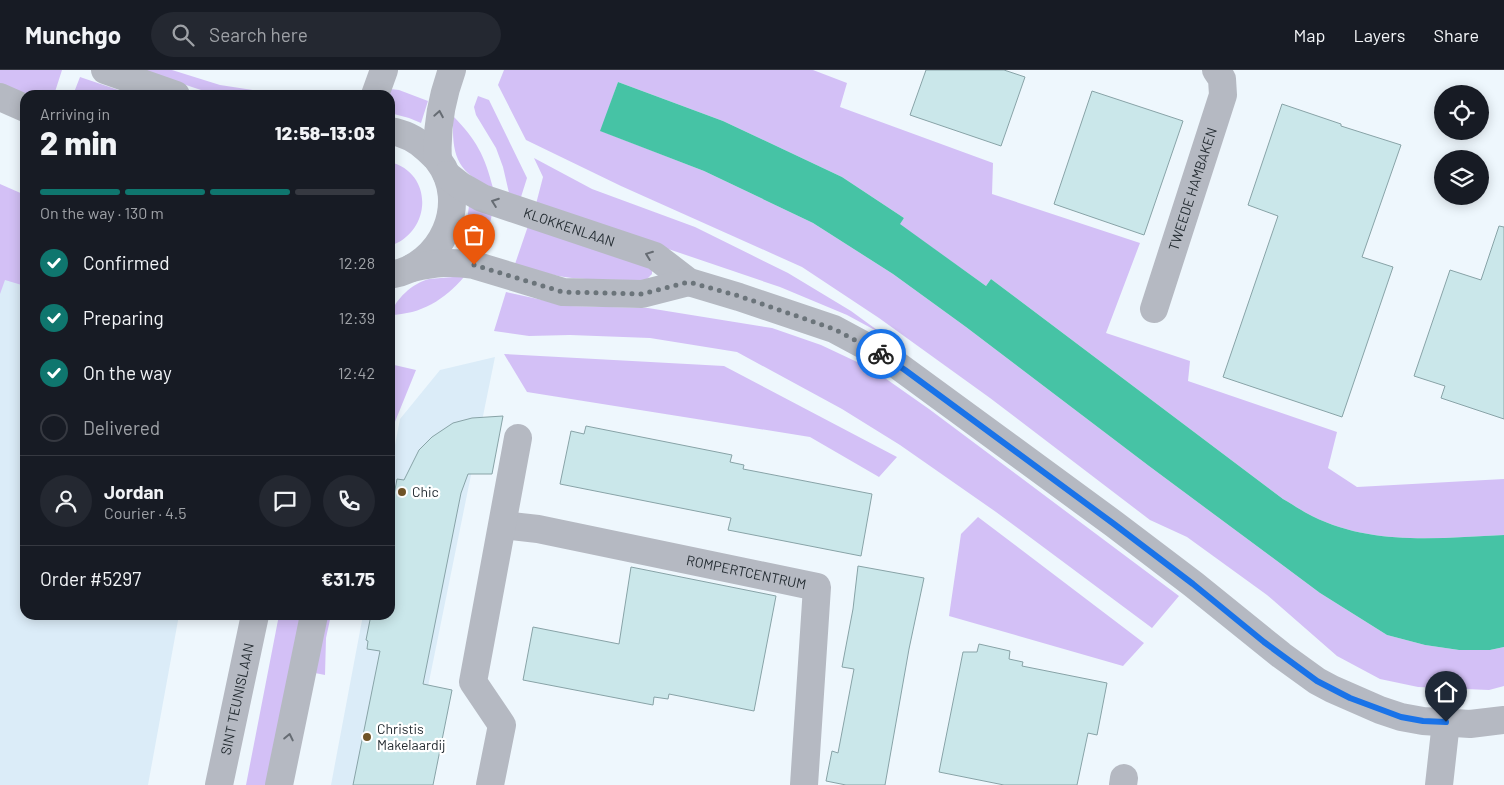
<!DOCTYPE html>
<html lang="en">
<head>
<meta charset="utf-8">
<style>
	body { margin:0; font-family:Barlow,sans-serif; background:#242831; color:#f1f3f6; height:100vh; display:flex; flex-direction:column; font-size:19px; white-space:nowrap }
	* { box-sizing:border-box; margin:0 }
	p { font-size:16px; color:#9ea1a6 }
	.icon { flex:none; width:28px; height:28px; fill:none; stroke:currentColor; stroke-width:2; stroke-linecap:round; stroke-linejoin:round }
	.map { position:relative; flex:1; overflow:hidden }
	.panel { position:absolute; left:20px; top:20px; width:375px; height:530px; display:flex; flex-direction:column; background:#171b24; border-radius:15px; box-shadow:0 2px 12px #0003 }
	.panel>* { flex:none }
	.tools { position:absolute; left:1434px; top:15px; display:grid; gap:10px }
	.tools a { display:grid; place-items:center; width:55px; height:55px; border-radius:50%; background:#171b24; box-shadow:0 2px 12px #0003; font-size:25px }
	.pin { position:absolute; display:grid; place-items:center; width:42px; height:42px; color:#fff; margin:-51px -21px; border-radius:50% 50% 50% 0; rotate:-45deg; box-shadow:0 0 5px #0007 }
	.pin .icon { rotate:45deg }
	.courier { position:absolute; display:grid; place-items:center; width:50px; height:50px; margin:-25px; border:4px solid #1a73e8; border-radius:50%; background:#fff; color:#222; box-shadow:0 1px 6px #0007 }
	.overview em { font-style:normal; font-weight:800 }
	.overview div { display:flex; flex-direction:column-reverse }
	.overview { display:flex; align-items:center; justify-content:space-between; height:85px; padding:0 20px }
	h1 { font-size:32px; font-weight:800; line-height:38px }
	.bar { display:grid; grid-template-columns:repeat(4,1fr); gap:8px 5px; align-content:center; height:60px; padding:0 20px }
	.bar i { height:6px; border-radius:4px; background:#363941 }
	.bar .selected { background:#0f766e }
	.bar p { grid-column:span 4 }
	.line { display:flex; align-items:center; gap:12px; padding:0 20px; border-top:1px solid #363941 }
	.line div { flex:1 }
	.round { display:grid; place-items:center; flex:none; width:52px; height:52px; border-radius:26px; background:#242831 }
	ol { padding:0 20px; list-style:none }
	li { display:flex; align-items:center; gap:15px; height:55px }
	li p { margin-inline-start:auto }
	li .icon { padding:5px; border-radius:50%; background:#0f766e; color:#fff; stroke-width:4 }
	li:last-child { color:#9ea1a6 }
	li i { width:28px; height:28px; border:2px solid #363941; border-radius:50% }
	header { display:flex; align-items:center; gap:30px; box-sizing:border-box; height:70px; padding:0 25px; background:#171b24; border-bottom:1px solid #363941 }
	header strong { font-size:24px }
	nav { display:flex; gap:28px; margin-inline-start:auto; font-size:18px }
	.search { width:350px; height:45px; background:#242831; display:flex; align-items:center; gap:12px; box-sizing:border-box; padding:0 18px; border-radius:28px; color:#9ea1a6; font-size:19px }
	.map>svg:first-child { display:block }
</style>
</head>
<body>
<header>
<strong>Munchgo</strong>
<div class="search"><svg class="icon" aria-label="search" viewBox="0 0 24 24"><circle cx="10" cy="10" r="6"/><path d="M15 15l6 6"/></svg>Search here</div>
<nav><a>Map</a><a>Layers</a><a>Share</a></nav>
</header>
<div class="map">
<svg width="1504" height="715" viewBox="0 0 1504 715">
	<rect width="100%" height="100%" fill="#eef7fd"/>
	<path fill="#dbecf8" d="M 0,150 L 25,162 L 25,545 L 179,545 L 148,715 L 0,715 Z
		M 495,287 L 408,715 L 331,715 L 363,545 L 390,545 L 390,401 L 400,349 L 440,300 Z"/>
	<path fill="#d3c0f6" d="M 0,0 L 62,0 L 54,25 L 25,25 L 0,15 Z
		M 141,0 L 172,0 L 220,15 L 259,21 L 258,25 L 216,25 Z
		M 504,0 L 813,0 L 847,13 L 840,37 L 993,93 L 992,124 L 1140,173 L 1106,263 L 1190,291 L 1188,311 L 1337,362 L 1328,398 L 1357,417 L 1504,409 L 1504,465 C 1439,468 1372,476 1312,446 C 1302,441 1292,434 1283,429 L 991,209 L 986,216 L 899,154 L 904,148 L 842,107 L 723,51 L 618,12 L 601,61 L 704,101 L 813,153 L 893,204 L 966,257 L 1149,396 L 1320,523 L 1387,565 L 1425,575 L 1459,580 L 1490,580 L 1504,577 L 1504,616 L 1489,620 L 1418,617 L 1380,609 L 1337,586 L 1267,525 L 1187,467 L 1150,450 L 990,328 L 879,248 L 802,197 L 621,116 L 526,70 L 498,15 Z
		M 80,7 L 133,25 L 73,25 Z
		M 390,19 L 399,20 L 428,31 L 421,53 L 409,48 L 390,43 L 390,25 L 388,25 Z
		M 478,26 L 489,30 L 527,108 L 521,127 L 509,123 L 503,97 L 496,78 L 476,45 L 474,37 Z
		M 453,46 C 476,69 485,86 493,118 C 455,102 452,84 453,46 Z
		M 534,88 L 592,119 L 695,157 L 788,203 L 851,241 L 884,265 L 847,245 L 780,217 L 536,134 L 543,107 Z
		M 390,92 C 434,103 432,162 390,176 Z
		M 0,114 L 25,125 L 25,216 L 5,210 L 0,224 Z
		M 469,136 L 492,144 L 486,171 L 481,182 L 459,175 C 465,162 467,150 469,136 Z
		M 528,156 L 647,196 L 652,200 L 652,204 L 646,210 C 621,210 596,210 572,208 C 552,206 533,199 515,194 Z
		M 453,207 L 464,207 C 444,230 422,244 390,245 C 396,229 411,214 429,209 C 437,208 445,208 453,207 Z
		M 506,222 L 570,236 L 648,238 L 772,258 L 821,275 L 872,299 L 929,339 L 1179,526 L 1152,558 L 996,442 L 900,375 L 842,339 L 737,282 L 650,268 L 570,265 L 529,266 L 494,261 Z
		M 504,284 L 724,296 L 897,387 L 879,407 L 810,367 L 527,322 Z
		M 390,294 L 416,300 L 390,364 Z
		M 978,447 L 1144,573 L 1123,596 L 949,546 L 961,464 Z
		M 279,545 L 301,545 L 268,715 L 246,715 Z
		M 326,545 L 331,545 L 326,568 L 325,605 L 315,603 Z"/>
	<path fill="#46c3a5" d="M 618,12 L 723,51 L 842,107 L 904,148 L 900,154 L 986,216 L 991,209 L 1283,429 C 1292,434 1302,441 1312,446 C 1372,476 1439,468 1504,465 L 1504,577 L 1490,580 L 1459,580 L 1425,575 L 1387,565 L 1320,523 L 1149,396 L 966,257 L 893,204 L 813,153 L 704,101 L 600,61 Z"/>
	<path fill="#cae7ea" stroke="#88a3a7" d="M 926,0 L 1004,0 L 1025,7 L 1001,76 L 910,45 Z
		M 1092,21 L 1183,51 L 1144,165 L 1054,134 Z
		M 1282,34 L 1341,54 L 1341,56 L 1401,75 L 1362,187 L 1393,197 L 1342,347 L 1223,307 L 1278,146 L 1248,135 Z
		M 1499,156 L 1504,157 L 1504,349 L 1441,328 L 1445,316 L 1414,306 L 1450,200 L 1481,210 Z
		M 503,346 L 492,404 L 468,404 L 461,423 L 423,614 L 452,620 L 433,715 L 353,715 L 380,581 L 367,579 L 368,571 L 366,570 L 371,545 L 390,545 L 390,446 L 397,409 L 404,410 L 419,380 L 432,367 L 453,353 L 472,348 Z
		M 586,356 L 732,385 L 730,392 L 744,395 L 743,399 L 872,424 L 861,486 L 728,460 L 731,448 L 560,414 L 571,361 L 584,364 Z
		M 858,496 L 924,508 L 909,579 L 885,715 L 846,715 L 826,711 L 832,681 L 838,683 L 854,599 L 842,597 L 853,539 Z
		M 631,497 L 776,526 L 754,641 L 669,624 L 668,629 L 654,627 L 653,635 L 523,610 L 533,557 L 619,574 Z
		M 979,574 L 1010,581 L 1009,589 L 1023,592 L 1022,596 L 1107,613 L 1097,665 L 1088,663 L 1077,715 L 1004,715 L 939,702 L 963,582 L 977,582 Z"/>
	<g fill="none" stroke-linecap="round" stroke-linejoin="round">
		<g stroke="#b5b9c2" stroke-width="28">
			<path d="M 105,0 L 176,25"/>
			<path d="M 375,25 L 384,0"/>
			<path d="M 0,27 L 25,38"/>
			<path d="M 390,61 C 404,63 417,70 427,79 C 431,83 435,86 438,90 C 471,133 442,197 390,205"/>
			<path d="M 438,90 C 436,58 441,30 452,0"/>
			<path id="s1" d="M 447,105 L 461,116 L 482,128 L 655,186 L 689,212 L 739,227 L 834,259 L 886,287 L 1114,454 L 1193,514 L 1281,585 L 1317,611 L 1332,619 L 1380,640 L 1401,647 L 1423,651 L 1470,654 L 1504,650"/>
			<path d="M 412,198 C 435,193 451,191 474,195 L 563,222 L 642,224 L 689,212"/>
			<path id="s2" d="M 1154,239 L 1223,25 L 1222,9 L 1216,0"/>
			<path id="s3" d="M 503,455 L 538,459 L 817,517 L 804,715"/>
			<path id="s4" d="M 219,715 L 255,545"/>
			<path d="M 279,715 L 314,545"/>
			<path d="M 490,715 L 502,655 L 473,612 L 518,368"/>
			<path d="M 1123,715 L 1124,708"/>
			<path d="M 1439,715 L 1446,652"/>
		</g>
	</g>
	<defs><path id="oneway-chevron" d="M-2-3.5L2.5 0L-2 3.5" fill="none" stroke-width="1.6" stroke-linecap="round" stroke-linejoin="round" transform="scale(1.25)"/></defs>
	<g stroke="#666c73">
		<use href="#oneway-chevron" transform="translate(439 44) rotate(-80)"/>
		<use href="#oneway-chevron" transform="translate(495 132) rotate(-160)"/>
		<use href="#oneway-chevron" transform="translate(649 185) rotate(-159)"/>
		<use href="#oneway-chevron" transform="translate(289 667) rotate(-78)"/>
	</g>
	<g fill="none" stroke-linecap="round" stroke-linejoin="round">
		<path stroke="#6b747a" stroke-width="5" stroke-dasharray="0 9" d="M 474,195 L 563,222 L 642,224 L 689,212 L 739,226 L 834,259 L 881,284"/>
		<path stroke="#1a73e8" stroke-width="6" d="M 881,284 L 905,300 L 1114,454 L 1193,514 L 1264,572 L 1317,611 L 1350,628 L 1401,647 L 1423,651 L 1446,652"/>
	</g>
	<g fill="#705427" stroke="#fff" stroke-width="2">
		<circle cx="402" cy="422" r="5"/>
		<circle cx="367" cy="667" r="5"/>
	</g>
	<g text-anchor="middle" stroke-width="4.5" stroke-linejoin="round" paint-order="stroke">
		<g font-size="14" fill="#252d33" stroke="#fff">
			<text dy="5" stroke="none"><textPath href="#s2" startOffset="126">TWEEDE HAMBAKEN</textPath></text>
			<text dy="5" stroke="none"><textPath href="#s1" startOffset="134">KLOKKENLAAN</textPath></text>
			<text dy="5" stroke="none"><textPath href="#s3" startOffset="248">ROMPERTCENTRUM</textPath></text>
			<text dy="5" stroke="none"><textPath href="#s4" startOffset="88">SINT TEUNISLAAN</textPath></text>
		</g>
		<g font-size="14" fill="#252d33" stroke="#fff" text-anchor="start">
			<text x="412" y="427">Chic</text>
			<text x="377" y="664">Christis<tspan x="377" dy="16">Makelaardij</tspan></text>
		</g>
	</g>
</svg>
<div class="tools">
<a><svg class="icon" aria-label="locate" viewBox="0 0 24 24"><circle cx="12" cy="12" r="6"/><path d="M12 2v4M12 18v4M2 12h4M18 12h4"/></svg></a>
<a><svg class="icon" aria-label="layers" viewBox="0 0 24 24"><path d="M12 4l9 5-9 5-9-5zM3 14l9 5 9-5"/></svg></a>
</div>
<div class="pin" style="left:474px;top:195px;background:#ea580c"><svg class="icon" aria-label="bag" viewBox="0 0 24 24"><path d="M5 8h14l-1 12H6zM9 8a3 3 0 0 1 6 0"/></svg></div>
<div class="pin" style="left:1446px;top:652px;background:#1f2937"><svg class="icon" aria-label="home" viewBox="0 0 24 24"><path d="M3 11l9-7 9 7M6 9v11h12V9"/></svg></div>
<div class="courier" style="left:881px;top:284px"><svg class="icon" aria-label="bike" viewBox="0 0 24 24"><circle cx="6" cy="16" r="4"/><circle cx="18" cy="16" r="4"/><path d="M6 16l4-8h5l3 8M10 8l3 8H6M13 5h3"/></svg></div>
<section class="panel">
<div class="overview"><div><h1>2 min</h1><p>Arriving in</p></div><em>12:58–13:03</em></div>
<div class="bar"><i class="selected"></i><i class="selected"></i><i class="selected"></i><i></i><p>On the way · 130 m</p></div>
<ol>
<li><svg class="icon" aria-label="check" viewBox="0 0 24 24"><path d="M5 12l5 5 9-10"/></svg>Confirmed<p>12:28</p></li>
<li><svg class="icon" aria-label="check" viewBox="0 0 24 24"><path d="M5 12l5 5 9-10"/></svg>Preparing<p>12:39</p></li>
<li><svg class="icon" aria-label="check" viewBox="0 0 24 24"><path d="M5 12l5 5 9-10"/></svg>On the way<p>12:42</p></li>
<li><i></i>Delivered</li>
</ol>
<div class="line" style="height:90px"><a class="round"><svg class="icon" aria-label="person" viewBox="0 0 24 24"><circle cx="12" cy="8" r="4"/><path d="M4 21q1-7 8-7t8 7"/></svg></a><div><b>Jordan</b><p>Courier · 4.5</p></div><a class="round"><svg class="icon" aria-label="chat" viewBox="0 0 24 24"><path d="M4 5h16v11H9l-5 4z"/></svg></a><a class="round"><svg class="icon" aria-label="phone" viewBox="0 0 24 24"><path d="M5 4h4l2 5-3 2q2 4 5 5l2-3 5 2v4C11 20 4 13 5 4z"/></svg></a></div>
<div class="line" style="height:65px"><div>Order #5297</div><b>€31.75</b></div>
</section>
</div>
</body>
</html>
